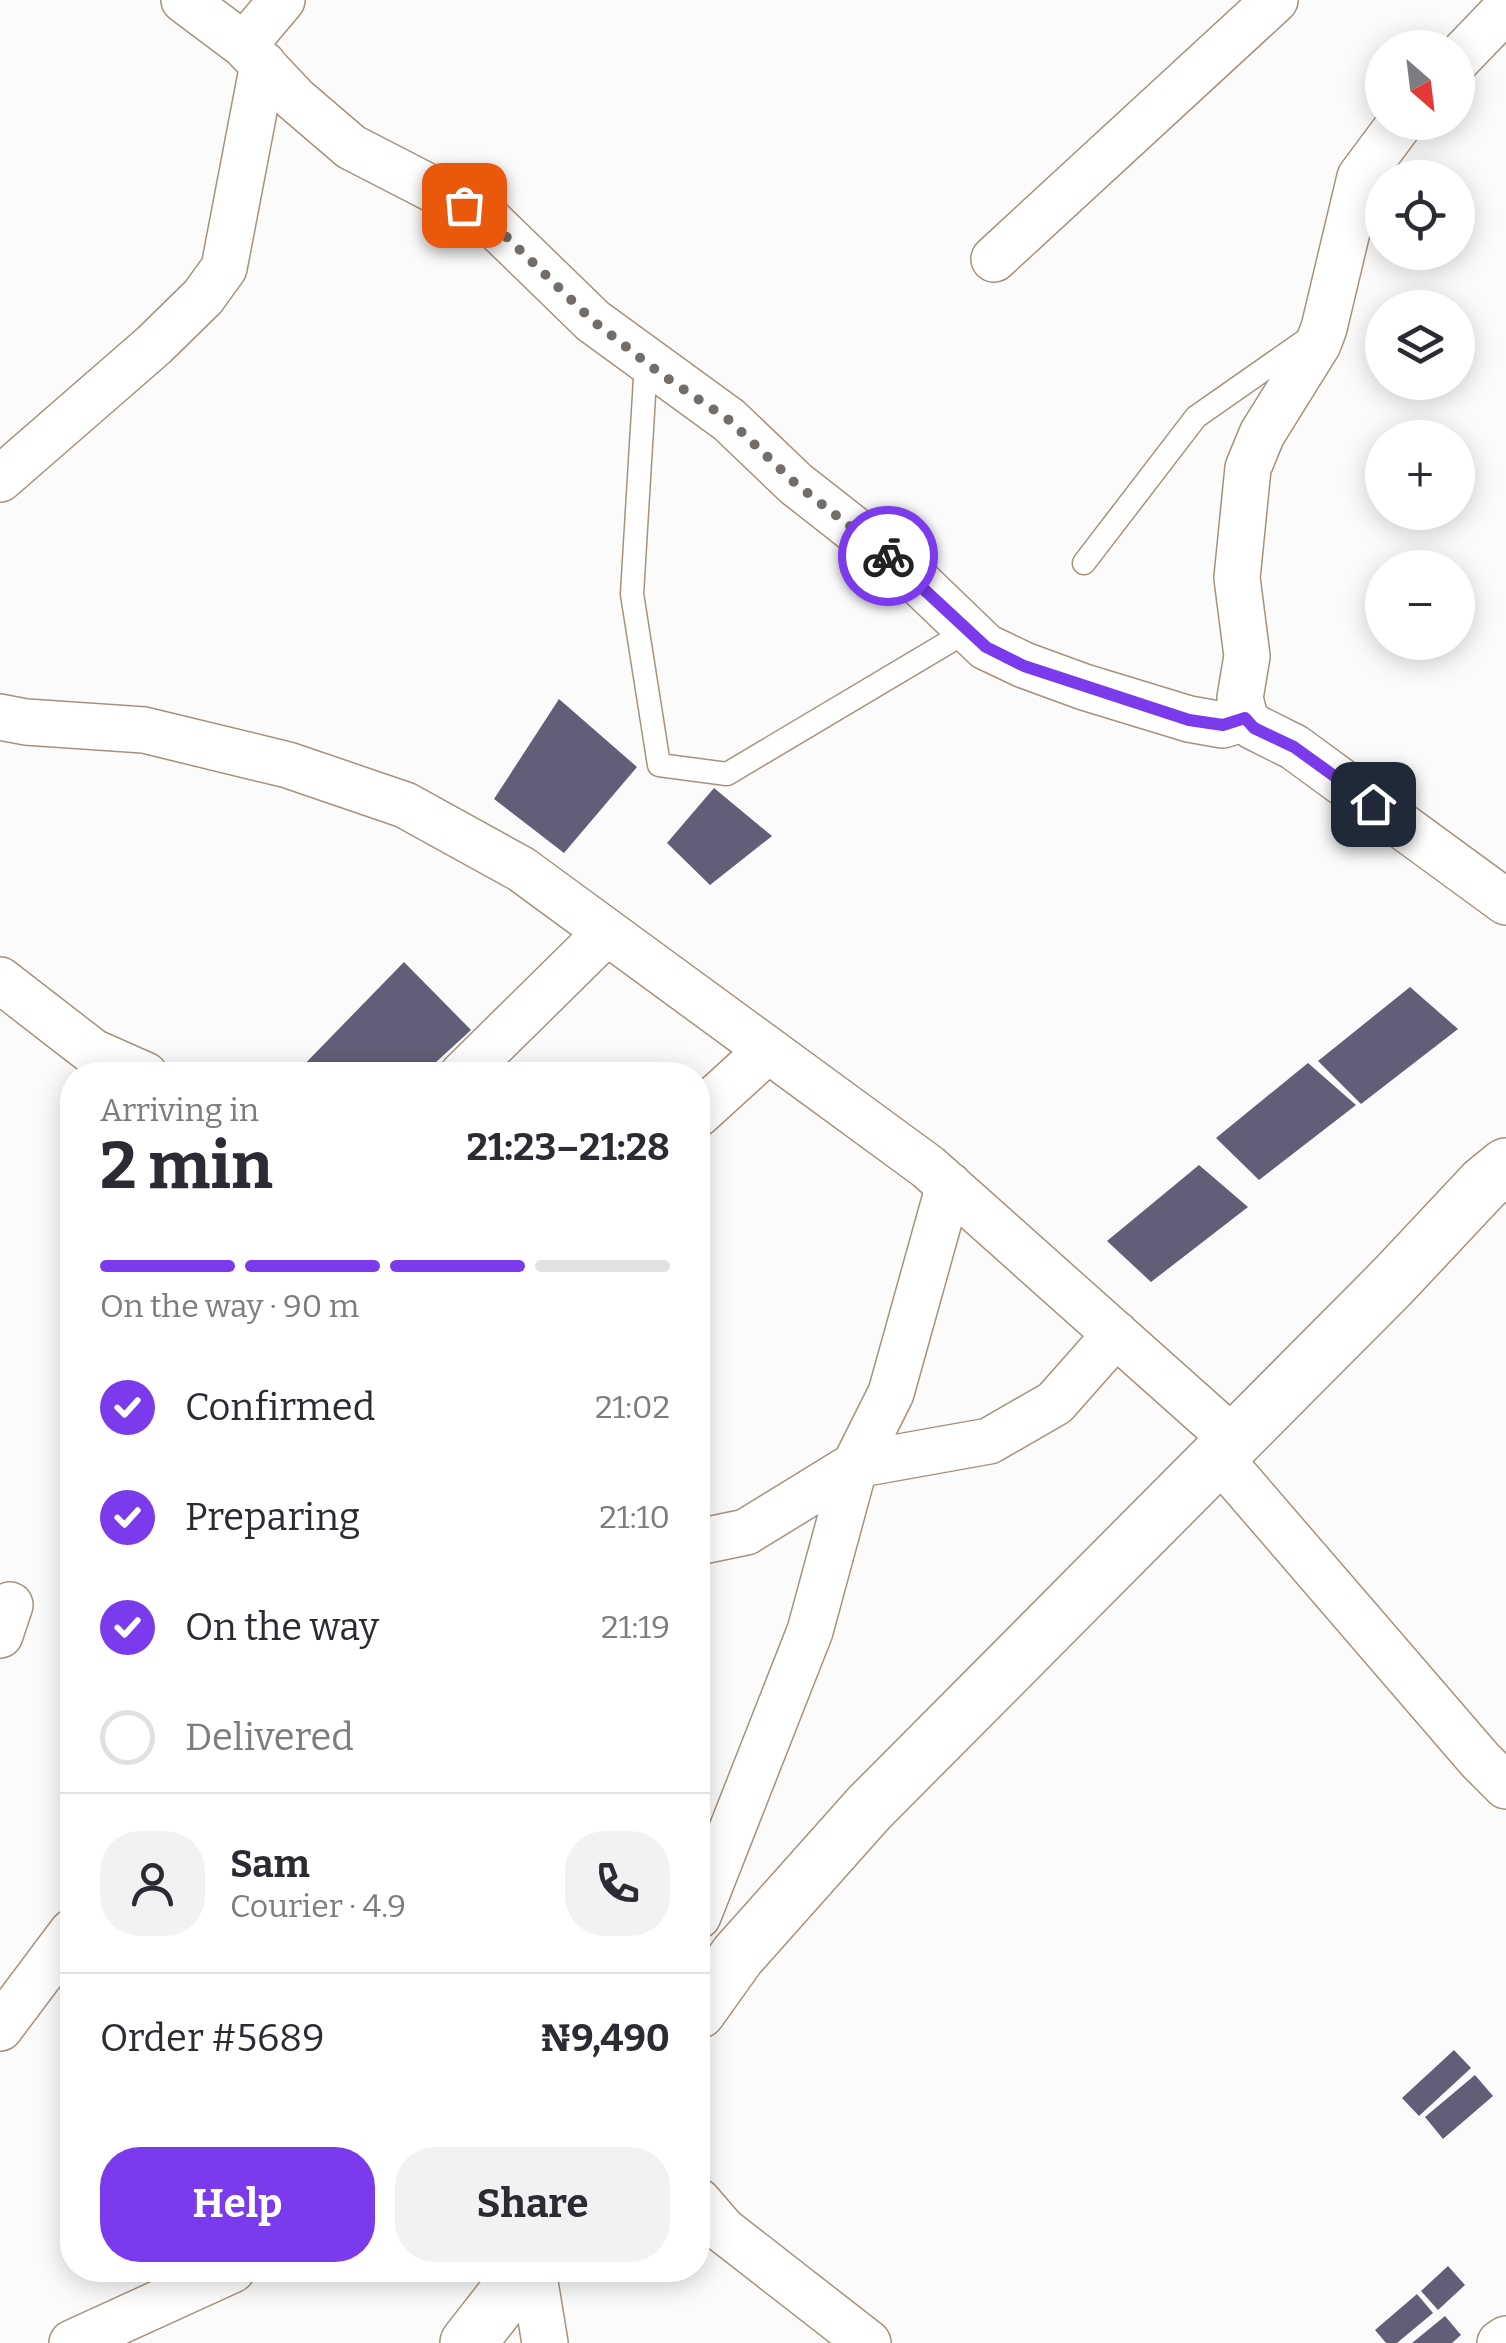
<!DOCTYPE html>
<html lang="en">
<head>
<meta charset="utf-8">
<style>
	body { margin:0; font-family:Bitter,serif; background:#f2f2f3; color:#2b2b33; height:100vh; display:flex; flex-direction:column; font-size:38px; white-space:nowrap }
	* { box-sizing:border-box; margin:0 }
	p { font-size:32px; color:#7c7c81 }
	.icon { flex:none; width:55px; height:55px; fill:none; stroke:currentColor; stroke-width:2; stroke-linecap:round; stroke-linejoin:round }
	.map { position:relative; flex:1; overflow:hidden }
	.details { position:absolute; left:60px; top:1062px; width:650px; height:1220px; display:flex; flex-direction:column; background:#fff; border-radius:40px; box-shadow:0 5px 25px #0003 }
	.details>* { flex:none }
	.needle { width:65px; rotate:152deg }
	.fabs { position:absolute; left:1365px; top:30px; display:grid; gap:20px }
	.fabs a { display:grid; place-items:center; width:110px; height:110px; border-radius:50%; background:#fff; box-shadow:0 5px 25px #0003; font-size:50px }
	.pin { position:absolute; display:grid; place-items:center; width:85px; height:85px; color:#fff; margin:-42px; border-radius:20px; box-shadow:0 5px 15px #0006 }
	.courier { position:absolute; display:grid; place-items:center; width:100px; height:100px; margin:-50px; border:8px solid #7c3aed; border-radius:50%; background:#fff; color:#222; box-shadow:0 2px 12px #0007 }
	.headline em { font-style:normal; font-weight:700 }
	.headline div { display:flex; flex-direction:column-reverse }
	.headline { display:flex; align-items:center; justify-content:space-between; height:170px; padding:0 40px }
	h1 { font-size:65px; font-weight:700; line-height:75px }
	.bar { display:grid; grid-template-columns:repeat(4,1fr); gap:15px 10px; align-content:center; height:120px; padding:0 40px }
	.bar i { height:12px; border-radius:8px; background:#e1e1e2 }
	.bar .current { background:#7c3aed }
	.bar p { grid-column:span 4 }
	.line { display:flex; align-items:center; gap:25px; padding:0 40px; border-top:2px solid #e1e1e2 }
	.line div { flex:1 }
	.round { display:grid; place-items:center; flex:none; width:105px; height:105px; border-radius:40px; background:#f2f2f3 }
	ol { padding:0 40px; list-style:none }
	li { display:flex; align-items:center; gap:30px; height:110px }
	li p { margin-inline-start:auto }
	li .icon { padding:10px; border-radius:50%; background:#7c3aed; color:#fff; stroke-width:4 }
	li:last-child { color:#7c7c81 }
	li i { width:55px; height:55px; border:5px solid #e1e1e2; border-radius:50% }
	.action { display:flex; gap:20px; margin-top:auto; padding:20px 40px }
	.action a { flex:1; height:115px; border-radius:40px; background:#7c3aed; color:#fff; font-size:40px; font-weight:700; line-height:115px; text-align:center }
	.action a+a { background:#f2f2f3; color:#2b2b33 }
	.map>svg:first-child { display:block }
</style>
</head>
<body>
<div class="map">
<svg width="1506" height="2343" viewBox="0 0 1506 2343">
	<rect width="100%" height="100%" fill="#fbfbfb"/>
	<path fill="#615e77" d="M 559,699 L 637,767 L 564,853 L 494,799 Z
		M 714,788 L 772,836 L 710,885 L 667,843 Z
		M 404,962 L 471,1030 L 422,1075 L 294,1075 Z
		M 1410,987 L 1458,1029 L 1361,1104 L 1318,1061 Z
		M 1308,1063 L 1356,1105 L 1259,1180 L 1216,1138 Z
		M 1199,1165 L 1248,1207 L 1151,1282 L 1107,1241 Z
		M 1454,2050 L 1471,2068 L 1419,2116 L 1402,2098 Z
		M 1475,2075 L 1493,2096 L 1443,2139 L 1425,2117 Z
		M 1448,2266 L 1465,2285 L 1438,2310 L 1421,2291 Z
		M 1417,2294 L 1433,2313 L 1397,2343 L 1386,2343 L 1375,2330 Z
		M 1445,2316 L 1461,2335 L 1452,2343 L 1412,2343 Z"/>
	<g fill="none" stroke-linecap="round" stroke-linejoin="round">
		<g stroke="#a6927c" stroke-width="25">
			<path id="lane" d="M 646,362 L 632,594 L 659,765 L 727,774 L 969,630
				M 1084,563 L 1196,417 L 1309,338"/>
		</g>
		<g stroke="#a6927c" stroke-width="48">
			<path id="street" d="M 184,0 L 244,45 L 295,99 L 351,147 L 485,216 L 593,321 L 729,420 L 796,484 L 907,571 L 986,647 L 1024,665 L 1084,687 L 1189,719 L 1223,725 L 1245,718
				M 244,45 L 282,0
				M 1458,59 L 1506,9
				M 1401,122 L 1360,177 L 1324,328 L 1318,344 L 1262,434 L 1248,468 L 1237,578 L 1247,656 L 1240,698 L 1245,718 L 1254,727 L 1294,747 L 1506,902
				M 994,259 L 1275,0
				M 0,479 L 154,345 L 203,297 L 224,268 L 263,64
				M 0,717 L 26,722 L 144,730 L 288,765 L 405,805 L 521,869 L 928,1167 L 1233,1439
				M 0,980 L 93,1052 L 145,1075
				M 462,1075 L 607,932
				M 698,1114 L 768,1050
				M 1217,1455 L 1480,1760 L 1506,1786
				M 698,1542 L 746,1532 L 855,1465 L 989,1441 L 1055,1403 L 1116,1334
				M 0,1635 L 10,1605
				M 698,1916 L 810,1631 L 855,1465 L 891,1393 L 949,1185
				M 0,2028 L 72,1932
				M 698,2201 L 723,2230 L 868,2343
				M 533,2270 L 545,2343
				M 72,2343 L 232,2270
				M 1500,2343 L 1506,2339"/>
		</g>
		<g stroke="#a6927c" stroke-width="58">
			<path id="secondary" d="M 698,2011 L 738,1955 L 869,1808 L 1393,1281 L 1484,1184 L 1506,1166
				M 468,2343 L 525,2270"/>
		</g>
		<use href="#lane" stroke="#fff" stroke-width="22"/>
		<use href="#street" stroke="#fff" stroke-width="45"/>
		<use href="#secondary" stroke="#fff" stroke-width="55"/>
	</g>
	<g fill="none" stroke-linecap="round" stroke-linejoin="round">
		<path stroke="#726d68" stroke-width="10" stroke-dasharray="0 18" d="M 464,205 L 485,216 L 593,321 L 661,374 L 729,420 L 796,484 L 888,556"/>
		<path stroke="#7c3aed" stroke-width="12" d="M 888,556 L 986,647 L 1024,666 L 1189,720 L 1223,725 L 1245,718 L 1254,728 L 1294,747 L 1373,804"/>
	</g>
</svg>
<div class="fabs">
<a><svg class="needle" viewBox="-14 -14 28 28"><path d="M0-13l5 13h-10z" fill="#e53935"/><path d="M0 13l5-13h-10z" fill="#7c7c81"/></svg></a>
<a><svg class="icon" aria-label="locate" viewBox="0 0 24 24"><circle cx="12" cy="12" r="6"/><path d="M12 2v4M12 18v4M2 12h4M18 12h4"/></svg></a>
<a><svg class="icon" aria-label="layers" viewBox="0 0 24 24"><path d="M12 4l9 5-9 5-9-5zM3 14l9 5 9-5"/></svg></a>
<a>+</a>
<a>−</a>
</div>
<div class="pin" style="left:464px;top:205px;background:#ea580c"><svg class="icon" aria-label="bag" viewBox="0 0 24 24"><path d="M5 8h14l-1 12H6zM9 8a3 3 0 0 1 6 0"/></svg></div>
<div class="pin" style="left:1373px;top:804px;background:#1f2937"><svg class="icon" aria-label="home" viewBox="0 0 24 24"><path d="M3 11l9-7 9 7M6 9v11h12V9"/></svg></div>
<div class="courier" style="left:888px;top:556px"><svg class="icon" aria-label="bike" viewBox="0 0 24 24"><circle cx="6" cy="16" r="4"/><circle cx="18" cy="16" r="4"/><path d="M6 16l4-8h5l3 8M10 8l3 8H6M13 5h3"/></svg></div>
<section class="details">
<div class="headline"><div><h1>2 min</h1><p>Arriving in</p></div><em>21:23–21:28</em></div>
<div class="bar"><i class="current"></i><i class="current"></i><i class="current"></i><i></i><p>On the way · 90 m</p></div>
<ol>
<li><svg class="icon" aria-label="check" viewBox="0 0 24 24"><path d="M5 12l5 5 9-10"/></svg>Confirmed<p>21:02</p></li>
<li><svg class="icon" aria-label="check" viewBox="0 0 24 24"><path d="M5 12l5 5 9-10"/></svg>Preparing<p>21:10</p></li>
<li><svg class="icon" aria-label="check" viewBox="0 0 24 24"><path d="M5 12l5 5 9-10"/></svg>On the way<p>21:19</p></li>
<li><i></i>Delivered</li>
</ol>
<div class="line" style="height:180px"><a class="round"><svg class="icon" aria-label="person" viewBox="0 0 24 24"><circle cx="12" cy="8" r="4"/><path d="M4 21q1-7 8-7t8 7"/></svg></a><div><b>Sam</b><p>Courier · 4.9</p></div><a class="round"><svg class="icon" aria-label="phone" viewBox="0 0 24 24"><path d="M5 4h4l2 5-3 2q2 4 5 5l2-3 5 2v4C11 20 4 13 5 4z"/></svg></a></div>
<div class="line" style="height:130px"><div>Order #5689</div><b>₦9,490</b></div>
<div class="action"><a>Help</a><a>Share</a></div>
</section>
</div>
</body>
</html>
